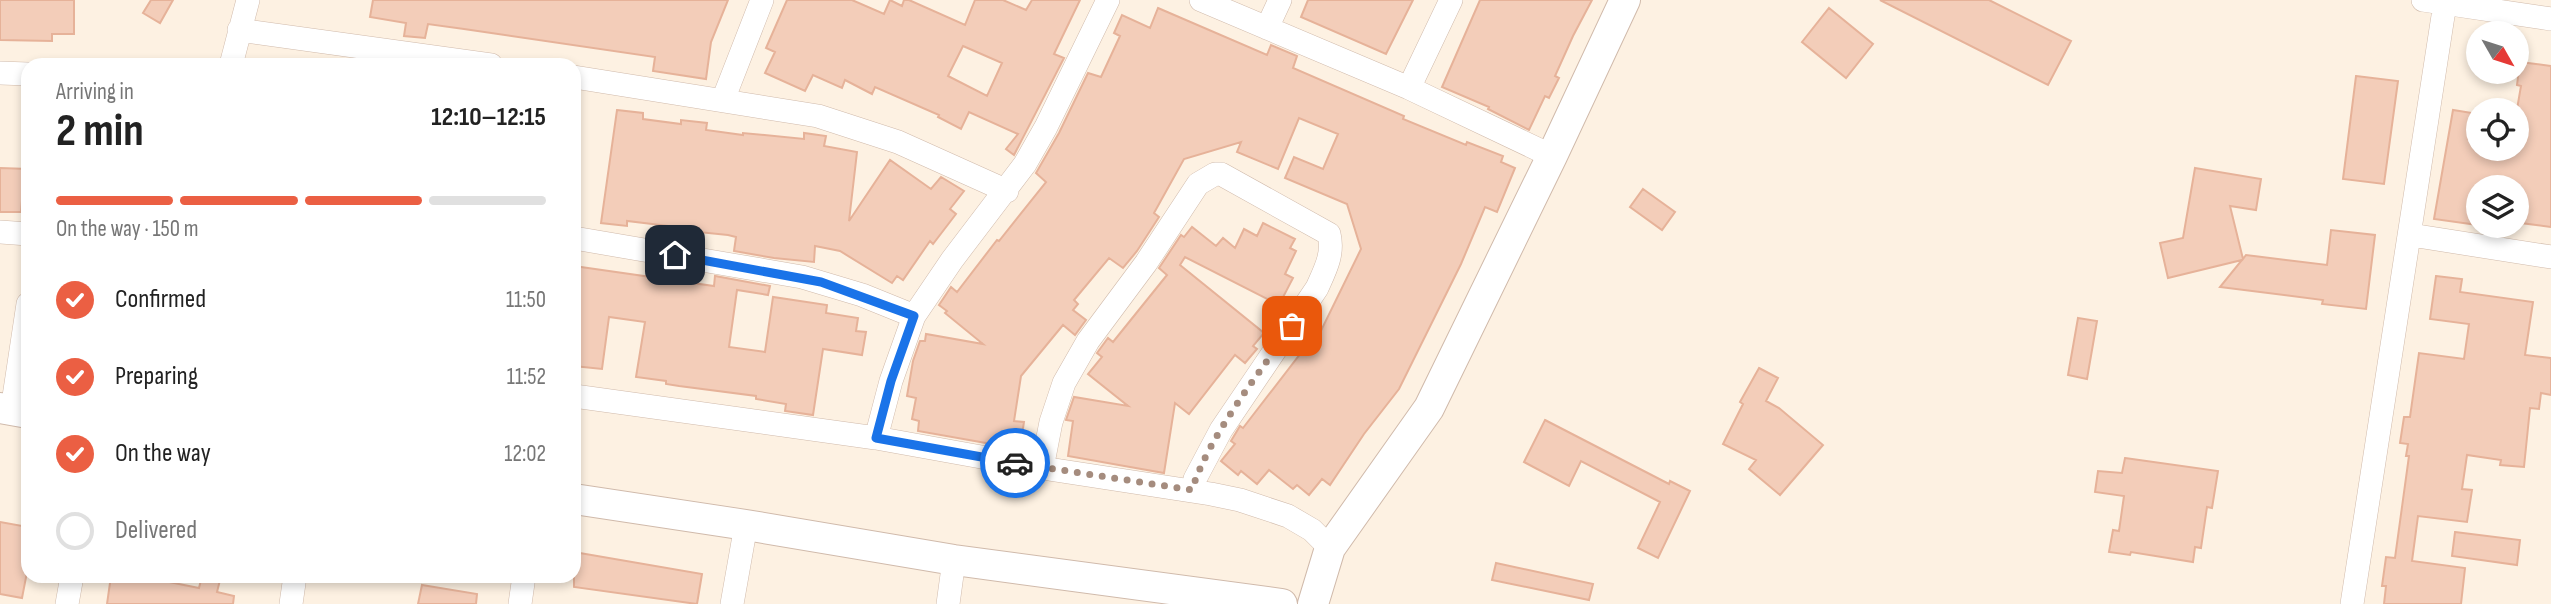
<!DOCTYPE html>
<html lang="en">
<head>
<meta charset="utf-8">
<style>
	body { margin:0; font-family:"Sofia Sans Condensed",sans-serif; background:#f6f6f6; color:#222; height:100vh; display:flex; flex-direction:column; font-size:26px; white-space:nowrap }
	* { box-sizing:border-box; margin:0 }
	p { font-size:23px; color:#767676 }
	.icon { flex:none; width:38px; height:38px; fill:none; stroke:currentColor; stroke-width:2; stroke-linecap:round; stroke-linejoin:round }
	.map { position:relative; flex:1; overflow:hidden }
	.side { position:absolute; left:21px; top:58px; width:560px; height:525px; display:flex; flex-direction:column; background:#fff; border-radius:21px; box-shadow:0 4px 10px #0003 }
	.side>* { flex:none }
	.needle { width:46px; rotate:129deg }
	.tools { position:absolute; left:2466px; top:21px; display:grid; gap:14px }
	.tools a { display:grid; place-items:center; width:63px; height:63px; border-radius:50%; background:#fff; box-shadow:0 4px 10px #0003; font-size:35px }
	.pin { position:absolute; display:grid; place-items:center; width:60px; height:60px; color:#fff; margin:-30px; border-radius:14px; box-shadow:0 4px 10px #0006 }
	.courier { position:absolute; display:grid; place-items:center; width:70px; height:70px; margin:-35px; border:5px solid #1a73e8; border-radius:50%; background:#fff; color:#222; box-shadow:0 2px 9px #0007 }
	.overview em { font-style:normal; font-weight:700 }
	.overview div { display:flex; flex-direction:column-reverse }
	.overview { display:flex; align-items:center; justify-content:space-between; height:119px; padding:0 35px }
	h1 { font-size:46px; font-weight:700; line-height:52px }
	.bar { display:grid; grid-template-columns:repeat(4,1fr); gap:10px 7px; align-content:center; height:84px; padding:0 35px }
	.bar i { height:9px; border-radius:5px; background:#e0e0e0 }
	.bar .on { background:#eb5f43 }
	.bar p { grid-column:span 4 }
	ol { padding:0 35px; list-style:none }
	li { display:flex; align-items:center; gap:21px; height:77px }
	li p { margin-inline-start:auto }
	li .icon { padding:7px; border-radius:50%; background:#eb5f43; color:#fff; stroke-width:4 }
	li:last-child { color:#767676 }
	li i { width:38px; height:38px; border:4px solid #e0e0e0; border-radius:50% }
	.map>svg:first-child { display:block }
</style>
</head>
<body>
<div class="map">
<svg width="2551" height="604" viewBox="0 0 2551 604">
	<rect width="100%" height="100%" fill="#fdf1e2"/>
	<path fill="#f3cdb9" stroke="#e6b299" stroke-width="2" fill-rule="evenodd" d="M 0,0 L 74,0 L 74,34 L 52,34 L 52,41 L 0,40 Z
		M 151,0 L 173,0 L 160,23 L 143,13 Z
		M 373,0 L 728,0 L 711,42 L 706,79 L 653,71 L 655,57 L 464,29 L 428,24 L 425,38 L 404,36 L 406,23 L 370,17 Z
		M 787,0 L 852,0 L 884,14 L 890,0 L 902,6 L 904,0 L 909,0 L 965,25 L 975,0 L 1003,0 L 1026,10 L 1032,0 L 1080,0 L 1054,54 L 1064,58 L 1014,155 L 1006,149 L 1018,134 L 969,112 L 961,129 L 938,117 L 939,115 L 875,87 L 872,94 L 845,80 L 842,88 L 813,75 L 805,91 L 765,73 L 775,52 L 766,48 ZM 963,46 L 1002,63 L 987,96 L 948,76 Z
		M 1308,0 L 1413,0 L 1386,54 L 1301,17 Z
		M 1480,0 L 1592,0 L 1573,36 L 1555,76 L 1559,78 L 1549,98 L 1545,96 L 1529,130 L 1488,109 L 1489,107 L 1442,87 Z
		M 1880,0 L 1989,0 L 2071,41 L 2048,85 Z
		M 1158,8 L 1267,55 L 1271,45 L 1297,56 L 1293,68 L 1404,116 L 1403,119 L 1466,145 L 1467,142 L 1503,156 L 1501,162 L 1515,168 L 1497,212 L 1485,207 L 1461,264 L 1399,389 L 1364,434 L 1330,485 L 1322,479 L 1309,495 L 1297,485 L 1293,489 L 1269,470 L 1257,484 L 1241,471 L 1238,475 L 1221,461 L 1235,444 L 1231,441 L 1240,426 L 1243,428 L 1311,340 L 1315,343 L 1361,249 L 1347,204 L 1285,178 L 1294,157 L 1323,169 L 1338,134 L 1299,118 L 1278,169 L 1237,152 L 1241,142 L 1184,159 L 1154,213 L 1159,217 L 1137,251 L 1123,268 L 1109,258 L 1074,300 L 1078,304 L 1073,310 L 1086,320 L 1075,335 L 1063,325 L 1021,376 L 1014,421 L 1024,422 L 1021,441 L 1004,438 L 1003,446 L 918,431 L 919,421 L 912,419 L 916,398 L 907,396 L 913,361 L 920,341 L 925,341 L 926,334 L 983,344 L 945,313 L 947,311 L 939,305 L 951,287 L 957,292 L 997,240 L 999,241 L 1046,182 L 1036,173 L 1059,133 L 1088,73 L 1101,77 L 1120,36 L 1114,33 L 1122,15 L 1150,28 Z
		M 1829,8 L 1873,44 L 1846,78 L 1802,42 Z
		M 2520,62 L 2551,66 L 2551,227 L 2521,223 L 2521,220 L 2516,220 L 2516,187 L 2478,187 L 2478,225 L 2434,219 L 2453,110 L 2472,113 L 2468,139 L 2478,140 L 2478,149 L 2516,151 L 2516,115 L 2521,86 L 2517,85 Z
		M 2356,76 L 2398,81 L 2384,184 L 2343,179 Z
		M 617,110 L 643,113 L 643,119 L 681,124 L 681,120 L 707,123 L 706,130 L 743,135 L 743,133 L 804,139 L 804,133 L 826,136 L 824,146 L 857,152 L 849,221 L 890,160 L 931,189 L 941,177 L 964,191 L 950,209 L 956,214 L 933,244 L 930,241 L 903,280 L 897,276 L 892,283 L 840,251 L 815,246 L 814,262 L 774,258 L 734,251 L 736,237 L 728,235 L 668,229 L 669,226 L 627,221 L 627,226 L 601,223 Z
		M 0,168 L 28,169 L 28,201 L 22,201 L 21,212 L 0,212 Z
		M 2195,168 L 2261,179 L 2256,210 L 2230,206 L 2243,259 L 2246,255 L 2327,265 L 2331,230 L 2375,235 L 2366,309 L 2322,304 L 2323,300 L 2220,287 L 2242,260 L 2168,278 L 2160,243 L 2183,238 Z
		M 1643,189 L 1675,212 L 1662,230 L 1630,207 Z
		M 1263,223 L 1295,239 L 1290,248 L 1296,251 L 1285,274 L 1293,278 L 1279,305 L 1185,257 L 1180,265 L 1264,333 L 1253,346 L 1257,349 L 1245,363 L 1235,355 L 1189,414 L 1175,403 L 1164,473 L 1068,456 L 1073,421 L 1066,420 L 1074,397 L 1128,406 L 1088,374 L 1102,357 L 1097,353 L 1108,338 L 1113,342 L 1167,275 L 1159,268 L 1181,235 L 1184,237 L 1192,227 L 1216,246 L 1223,238 L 1235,248 L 1244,229 L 1257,236 Z
		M 574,266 L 714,286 L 715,276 L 770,286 L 768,295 L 737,290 L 729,347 L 765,352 L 773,297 L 827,305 L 826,313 L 858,318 L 856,331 L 866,332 L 862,355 L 823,349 L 813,415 L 785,411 L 786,404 L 756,399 L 756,396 L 679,386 L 666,384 L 666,381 L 636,377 L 645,322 L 609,317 L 602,369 L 574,366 Z
		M 2436,276 L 2462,279 L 2460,292 L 2533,302 L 2525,355 L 2551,358 L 2551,395 L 2541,393 L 2539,409 L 2530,408 L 2524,467 L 2500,465 L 2501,460 L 2467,455 L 2462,489 L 2472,490 L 2467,522 L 2418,516 L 2412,561 L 2465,568 L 2461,604 L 2384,604 L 2386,586 L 2382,586 L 2386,557 L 2395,558 L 2409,456 L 2406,456 L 2408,444 L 2400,443 L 2404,417 L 2410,417 L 2419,353 L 2464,359 L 2469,324 L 2430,319 Z
		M 2078,318 L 2097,321 L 2087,379 L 2068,375 Z
		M 1759,368 L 1778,378 L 1766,401 L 1779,408 L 1823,445 L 1780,495 L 1749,469 L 1756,460 L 1723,444 L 1743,404 L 1740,402 Z
		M 1545,420 L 1669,484 L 1670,481 L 1690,491 L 1658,558 L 1638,548 L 1660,502 L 1581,461 L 1569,486 L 1524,462 Z
		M 2125,458 L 2218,471 L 2212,508 L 2207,507 L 2201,548 L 2195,547 L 2193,562 L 2131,552 L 2130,555 L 2109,552 L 2113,530 L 2119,531 L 2124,496 L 2095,492 L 2098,471 L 2122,473 Z
		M 0,522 L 28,527 L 28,567 L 22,598 L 0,594 Z
		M 2455,532 L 2520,540 L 2517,565 L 2452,556 Z
		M 574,552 L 702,574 L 697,604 L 574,587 Z
		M 1496,563 L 1593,584 L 1589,600 L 1492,580 Z
		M 111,576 L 165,576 L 164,581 L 199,588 L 202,576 L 221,576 L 217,592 L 234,596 L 233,604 L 107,604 Z
		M 422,585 L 477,594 L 476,604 L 418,604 Z"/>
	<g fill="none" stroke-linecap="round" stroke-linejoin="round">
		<g stroke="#d0baab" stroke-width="24">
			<path id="minor" d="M 1201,0 L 1409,88 L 1552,156
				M 2423,0 L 2551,19
				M 1267,28 L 1280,0
				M 239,30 L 491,65
				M 231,65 L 248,0
				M 0,73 L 28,74
				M 574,77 L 818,116 L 898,142 L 1007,191
				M 1409,88 L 1451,0
				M 723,100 L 762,0
				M 0,232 L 28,234
				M 2411,235 L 2551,257
				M 574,238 L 802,277 L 862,295 L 914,316
				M 574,396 L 876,438 L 1042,468 L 1211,494 L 1240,500 L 1288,516 L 1312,530 L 1330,548
				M 12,410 L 28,304
				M 876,438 L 891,381 L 914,316 L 952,260 L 1025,164 L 1046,127 L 1108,0
				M 1042,468 L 1051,422 L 1064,383 L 1088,341 L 1146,263 L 1198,184 L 1215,174 L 1221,174 L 1329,234 C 1334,254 1325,270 1317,288 L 1221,430 L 1195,479 L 1192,490
				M 67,604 L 72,576
				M 291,604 L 295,576
				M 520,604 L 524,576
				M 732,604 L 746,525
				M 948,604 L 954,560
				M 2352,604 L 2445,3"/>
		</g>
		<g stroke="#d0baab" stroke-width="32">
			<path id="tertiary" d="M 0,408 L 28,413
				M 574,499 L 746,525 L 954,560 L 1282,604
				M 1313,604 L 1330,548 L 1429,408 L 1552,156 L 1625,0"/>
		</g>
		<use href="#minor" stroke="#fff" stroke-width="23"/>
		<use href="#tertiary" stroke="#fff" stroke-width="30"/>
	</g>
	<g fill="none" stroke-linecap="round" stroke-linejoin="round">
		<path stroke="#a58c7e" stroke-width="7" stroke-dasharray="0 12.6" d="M 1015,463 L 1192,490 C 1208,437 1260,372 1292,326"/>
		<path stroke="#1a73e8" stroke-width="9" d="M 675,255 L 821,282 L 914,316 L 891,381 L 876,438 L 1015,463"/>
	</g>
</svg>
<div class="tools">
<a><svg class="needle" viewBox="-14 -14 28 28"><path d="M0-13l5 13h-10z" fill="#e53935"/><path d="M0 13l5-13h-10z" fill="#767676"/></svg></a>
<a><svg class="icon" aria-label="locate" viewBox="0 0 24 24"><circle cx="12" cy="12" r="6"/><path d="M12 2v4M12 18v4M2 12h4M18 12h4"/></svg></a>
<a><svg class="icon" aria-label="layers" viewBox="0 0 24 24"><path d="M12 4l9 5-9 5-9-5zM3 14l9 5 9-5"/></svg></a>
</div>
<div class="pin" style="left:1292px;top:326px;background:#ea580c"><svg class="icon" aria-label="bag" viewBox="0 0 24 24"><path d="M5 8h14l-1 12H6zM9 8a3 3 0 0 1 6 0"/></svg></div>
<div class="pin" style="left:675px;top:255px;background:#1f2937"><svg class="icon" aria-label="home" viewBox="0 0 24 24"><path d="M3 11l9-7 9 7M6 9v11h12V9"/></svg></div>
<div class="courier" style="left:1015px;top:463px"><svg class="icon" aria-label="car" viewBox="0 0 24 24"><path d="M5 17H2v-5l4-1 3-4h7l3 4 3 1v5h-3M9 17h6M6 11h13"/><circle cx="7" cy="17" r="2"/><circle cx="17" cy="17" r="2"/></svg></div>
<section class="side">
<div class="overview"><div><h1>2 min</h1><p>Arriving in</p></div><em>12:10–12:15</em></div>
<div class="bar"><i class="on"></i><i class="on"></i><i class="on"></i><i></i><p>On the way · 150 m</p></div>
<ol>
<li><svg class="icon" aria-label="check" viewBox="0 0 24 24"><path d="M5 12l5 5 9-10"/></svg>Confirmed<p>11:50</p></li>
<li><svg class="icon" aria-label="check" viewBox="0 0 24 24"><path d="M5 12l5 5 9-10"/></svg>Preparing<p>11:52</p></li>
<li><svg class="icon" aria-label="check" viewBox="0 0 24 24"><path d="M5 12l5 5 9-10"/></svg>On the way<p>12:02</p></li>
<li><i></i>Delivered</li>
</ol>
</section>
</div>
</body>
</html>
